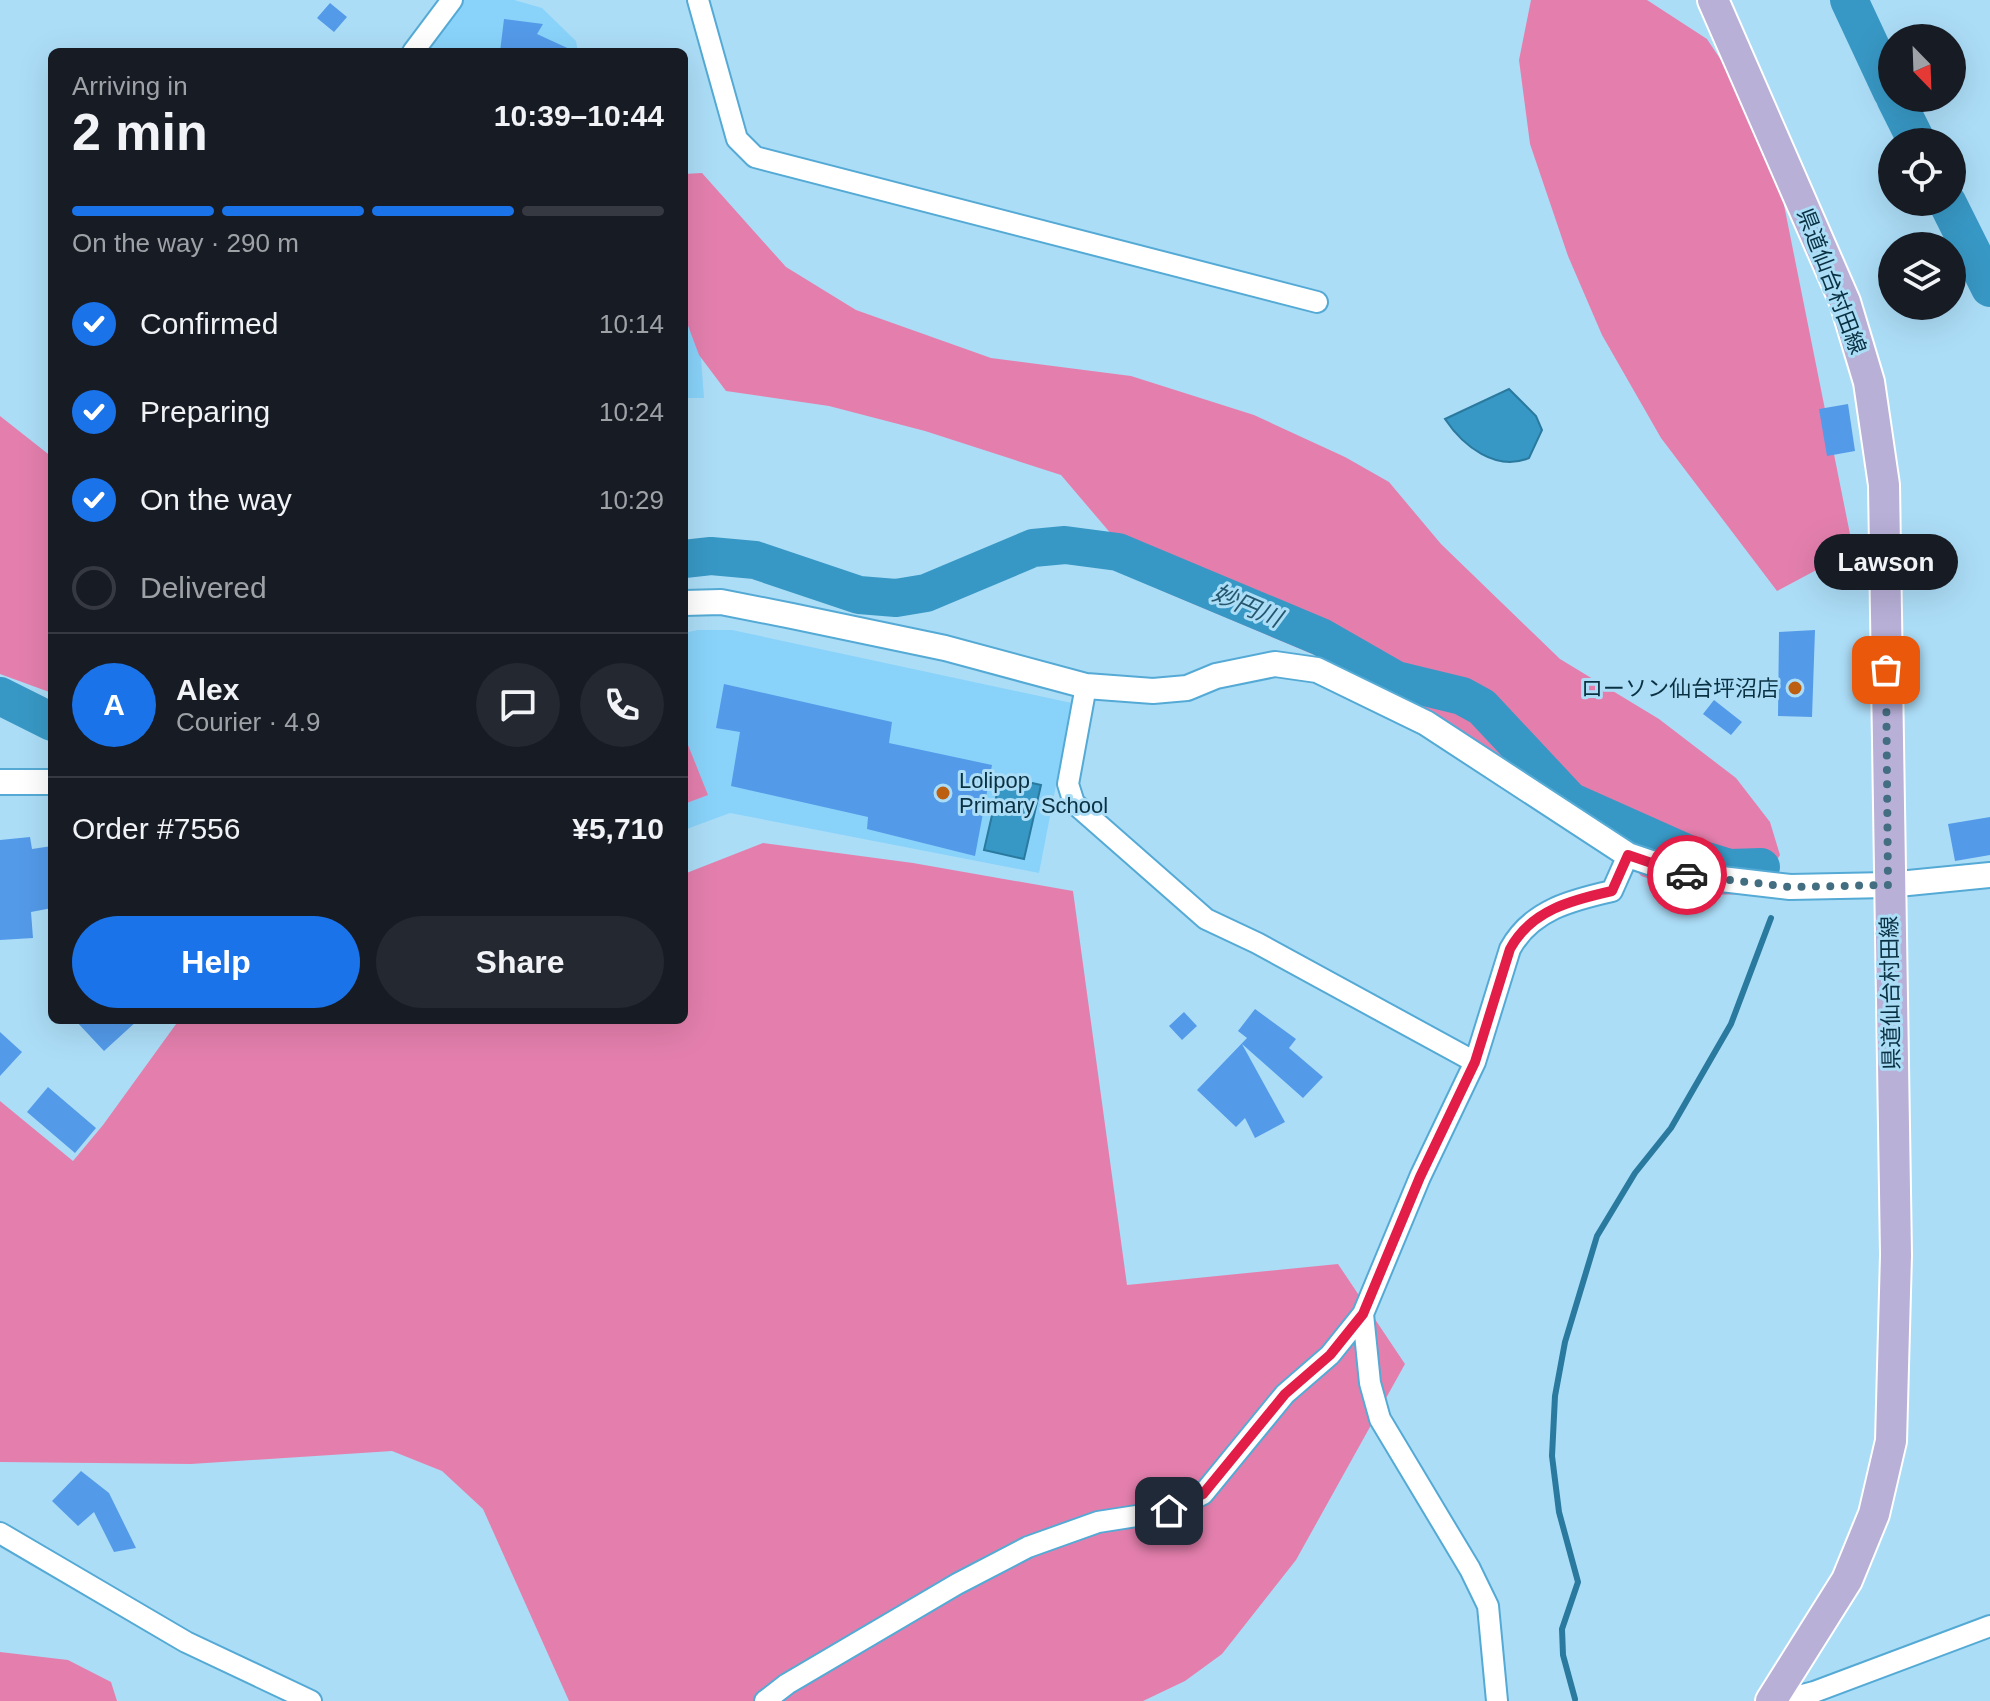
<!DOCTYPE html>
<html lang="en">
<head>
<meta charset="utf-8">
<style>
	body { margin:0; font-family:Arial,"Noto Sans JP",sans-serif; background:#242831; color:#f1f3f6; height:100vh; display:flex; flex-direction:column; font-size:30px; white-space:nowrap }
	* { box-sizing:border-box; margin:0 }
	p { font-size:26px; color:#9ea1a6 }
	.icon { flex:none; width:44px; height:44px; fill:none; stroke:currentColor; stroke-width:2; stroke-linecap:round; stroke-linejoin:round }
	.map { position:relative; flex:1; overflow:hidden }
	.sheet { position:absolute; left:48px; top:48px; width:640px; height:976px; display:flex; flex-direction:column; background:#171b24; border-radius:12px; box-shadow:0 8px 32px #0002 }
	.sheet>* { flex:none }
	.needle { width:52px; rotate:157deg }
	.buttons { position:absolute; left:1878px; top:24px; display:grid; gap:16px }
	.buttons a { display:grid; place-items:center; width:88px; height:88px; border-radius:50%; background:#171b24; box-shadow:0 8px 32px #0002; font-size:40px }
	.pin { position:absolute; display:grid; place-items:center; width:68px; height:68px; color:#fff; margin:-34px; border-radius:16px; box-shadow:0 4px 12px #0006 }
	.courier { position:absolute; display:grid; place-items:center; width:80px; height:80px; margin:-40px; border:6px solid #e11d48; border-radius:50%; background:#fff; color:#222; box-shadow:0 2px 10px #0007 }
	.bubble { position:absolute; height:56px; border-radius:28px; background:#171b24; box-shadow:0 8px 32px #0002; font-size:26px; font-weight:600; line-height:56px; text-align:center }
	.head em { font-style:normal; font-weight:600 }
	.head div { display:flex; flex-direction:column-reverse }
	.head { display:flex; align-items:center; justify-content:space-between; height:136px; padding:0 24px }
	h1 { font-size:52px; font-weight:600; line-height:60px }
	.bar { display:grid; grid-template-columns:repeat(4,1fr); gap:12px 8px; align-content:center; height:96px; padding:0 24px }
	.bar i { height:10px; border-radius:6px; background:#363941 }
	.bar .on { background:#1a73e8 }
	.bar p { grid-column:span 4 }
	.line { display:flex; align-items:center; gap:20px; padding:0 24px; border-top:2px solid #363941 }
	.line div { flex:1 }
	.round { display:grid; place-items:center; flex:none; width:84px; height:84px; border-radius:42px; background:#242831 }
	ol { padding:0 24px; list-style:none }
	li { display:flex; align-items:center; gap:24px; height:88px }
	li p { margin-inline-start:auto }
	li .icon { padding:8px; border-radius:50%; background:#1a73e8; color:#fff; stroke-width:4 }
	li:last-child { color:#9ea1a6 }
	li i { width:44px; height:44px; border:4px solid #363941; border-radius:50% }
	.button { display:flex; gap:16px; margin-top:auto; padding:16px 24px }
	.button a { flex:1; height:92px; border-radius:48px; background:#1a73e8; color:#fff; font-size:32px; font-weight:600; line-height:92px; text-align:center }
	.button a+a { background:#242831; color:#f1f3f6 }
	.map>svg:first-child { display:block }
</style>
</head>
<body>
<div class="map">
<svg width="1990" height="1701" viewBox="0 0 1990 1701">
	<rect width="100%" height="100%" fill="#acddf7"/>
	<path fill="#89d3fa" d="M 461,0 L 514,0 L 542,8 L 576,41 L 578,52 L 426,52 Z
		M 684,313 L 699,331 L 704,398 L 684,398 Z
		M 698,630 L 732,630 L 1072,703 L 1039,873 L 730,813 L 684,830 L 684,633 Z"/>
	<path fill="#e47fad" d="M 1531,0 L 1647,0 L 1707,39 L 1763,123 L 1780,185 L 1850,534 L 1822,567 L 1777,591 L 1661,438 L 1602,335 L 1568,256 L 1530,144 L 1519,60 Z
		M 702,173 L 786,267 L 856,310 L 991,358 L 1131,376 L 1254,415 L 1345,457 L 1389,482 L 1441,544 L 1560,659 L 1659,719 L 1736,778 L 1770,822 L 1780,855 L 1756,894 L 1700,895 L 1641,876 L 1607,830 L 1466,733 L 1336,664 L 1158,589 L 1061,475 L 925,431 L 829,406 L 726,391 L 699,355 L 684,315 L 684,174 Z
		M 0,416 L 52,457 L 52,693 L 0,674 Z
		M 684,735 L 708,795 L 684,804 Z
		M 763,843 L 913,863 L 1073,891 L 1127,1285 L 1338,1264 L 1405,1364 L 1296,1560 L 1222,1654 L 1185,1681 L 1143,1701 L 569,1701 L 483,1509 L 442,1471 L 392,1451 L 191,1464 L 0,1462 L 0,1101 L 73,1161 L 103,1125 L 179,1020 L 684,1020 L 684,874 Z
		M 0,1652 L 68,1660 L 111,1682 L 117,1701 L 0,1701 Z"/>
	<path fill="#3898c5" stroke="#2a799e" stroke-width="2" d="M 1509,389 L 1536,416 L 1542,430 L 1529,458 C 1496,472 1463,446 1445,419 Z
		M 1001,776 L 1041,785 L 1024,859 L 984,850 Z"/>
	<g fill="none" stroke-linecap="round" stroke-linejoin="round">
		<path stroke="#2a799e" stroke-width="6" d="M 1575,1699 L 1563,1655 L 1562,1629 L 1578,1582 L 1559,1512 L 1552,1456 L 1555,1396 L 1565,1342 L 1597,1236 L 1635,1173 L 1671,1128 L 1731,1024 L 1771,918"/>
		<path stroke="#3898c5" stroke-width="38" d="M 1849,0 L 1892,92
			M 1895,98 L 1917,142
			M 1947,202 L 1990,288
			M 684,559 L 711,556 L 755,560 L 859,595 L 896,598 L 926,593 L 1033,548 L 1065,545 L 1118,552 L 1321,637 L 1396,680 L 1462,696 L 1482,707 L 1570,801 L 1700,859 L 1729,868 L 1761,867
			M 0,696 L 52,722"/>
	</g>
	<path fill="#539ae9" d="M 330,3 L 347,17 L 334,32 L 317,18 Z
		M 504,19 L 543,24 L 537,34 L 576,52 L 500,52 Z
		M 1848,404 L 1855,451 L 1827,456 L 1819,409 Z
		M 1815,630 L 1812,717 L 1778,716 L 1779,632 Z
		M 724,684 L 892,722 L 889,743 L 992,765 L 975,856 L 867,829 L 868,817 L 731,786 L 740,732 L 716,728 Z
		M 1714,700 L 1742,722 L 1731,735 L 1703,714 Z
		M 1990,817 L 1990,855 L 1955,861 L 1948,824 Z
		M 30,837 L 32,849 L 52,846 L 52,908 L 31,912 L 33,938 L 0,940 L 0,840 Z
		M 1255,1009 L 1296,1039 L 1289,1048 L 1323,1077 L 1303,1098 L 1242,1044 L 1285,1122 L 1255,1138 L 1245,1118 L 1236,1127 L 1197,1090 L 1247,1038 L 1238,1031 Z
		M 1184,1012 L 1197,1026 L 1182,1040 L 1169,1026 Z
		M 75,1020 L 138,1020 L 104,1051 Z
		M 0,1032 L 22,1052 L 0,1076 Z
		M 48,1087 L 96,1128 L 75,1153 L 27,1112 Z
		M 81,1471 L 109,1493 L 136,1548 L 114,1552 L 94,1512 L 78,1526 L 52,1501 Z"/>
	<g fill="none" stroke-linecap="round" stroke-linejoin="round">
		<g stroke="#54aad5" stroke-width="24">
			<path id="minor" d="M 698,0 L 737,139 L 755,157 L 1317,302
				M 413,52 L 452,0
				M 1086,686 L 1068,784 L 1074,803 L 1206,919 L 1257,943 L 1475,1062
				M 1363,1314 L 1370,1383 L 1380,1419 L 1470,1569 L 1488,1606 L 1497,1701
				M 0,1533 L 186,1642 L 311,1701
				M 765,1701 L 787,1684 L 957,1584 L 1028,1547 L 1098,1522 L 1169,1511 L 1203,1494 L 1285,1394 L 1330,1355 L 1363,1314 L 1420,1177 L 1475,1062 L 1510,949 C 1531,910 1572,900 1612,891 L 1628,855
				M 1779,1701 L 1814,1692 L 1990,1626"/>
		</g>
		<g stroke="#54aad5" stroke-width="28">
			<path id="tertiary" d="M 684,603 L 721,602 L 792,616 L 945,648 L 1086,686 L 1153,691 L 1187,688 L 1216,676 L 1275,664 L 1317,670 L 1426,723 L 1628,855 L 1687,875 L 1790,887 L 1888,885 L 1990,875
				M 0,782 L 52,782"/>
		</g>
		<g stroke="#fff" stroke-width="34">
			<path id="primary" d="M 1713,0 L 1845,302 L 1869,382 L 1884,485 L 1896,1255 L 1891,1441 L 1874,1514 L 1847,1580 L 1771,1701"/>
		</g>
		<use href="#minor" stroke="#fff" stroke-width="20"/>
		<use href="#tertiary" stroke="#fff" stroke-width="24"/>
		<use href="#primary" stroke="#b8b0d7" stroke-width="30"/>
	</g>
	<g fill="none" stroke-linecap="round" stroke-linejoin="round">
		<path stroke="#436d81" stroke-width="8" stroke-dasharray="0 14.4" d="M 1687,875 L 1790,887 L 1888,885 L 1886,670"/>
		<path stroke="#e11d48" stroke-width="10" d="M 1169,1511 L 1203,1494 L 1285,1394 L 1330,1355 L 1363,1314 L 1420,1177 L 1475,1062 L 1510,949 C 1531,910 1572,900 1612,891 L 1628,855 L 1687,875"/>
	</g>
	<g fill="#bc5f11" stroke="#acddf7" stroke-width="3">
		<circle cx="1795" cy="688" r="8"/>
		<circle cx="943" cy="793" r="8"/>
	</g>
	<g text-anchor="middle" stroke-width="6" stroke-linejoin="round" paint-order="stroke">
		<g font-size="22" fill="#0a3142" stroke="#acddf7">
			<text transform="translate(1832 281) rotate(69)" y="8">県道仙台村田線</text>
			<text transform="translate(1890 993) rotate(-91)" y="8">県道仙台村田線</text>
		</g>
		<g font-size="22" fill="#0a3142" stroke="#acddf7" text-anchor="end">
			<text x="1779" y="696">ローソン仙台坪沼店</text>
			<text x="959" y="788" text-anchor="start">Lolipop<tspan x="959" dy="25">Primary School</tspan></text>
		</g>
		<g font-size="24" font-style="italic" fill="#25576f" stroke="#acddf7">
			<text transform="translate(1247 606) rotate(23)" y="8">妙円川</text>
		</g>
	</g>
</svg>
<div class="buttons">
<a><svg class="needle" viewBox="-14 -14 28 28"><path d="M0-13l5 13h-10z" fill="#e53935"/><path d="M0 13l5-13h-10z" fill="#9ea1a6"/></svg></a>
<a><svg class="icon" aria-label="locate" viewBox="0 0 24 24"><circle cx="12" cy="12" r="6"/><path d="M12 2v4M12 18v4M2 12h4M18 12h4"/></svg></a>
<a><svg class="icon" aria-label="layers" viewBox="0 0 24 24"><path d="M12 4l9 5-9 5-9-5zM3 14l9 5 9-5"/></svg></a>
</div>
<div class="pin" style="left:1886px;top:670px;background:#ea580c"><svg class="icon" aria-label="bag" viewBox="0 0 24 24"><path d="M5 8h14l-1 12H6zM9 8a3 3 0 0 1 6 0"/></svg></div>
<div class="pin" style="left:1169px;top:1511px;background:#1f2937"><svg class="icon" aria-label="home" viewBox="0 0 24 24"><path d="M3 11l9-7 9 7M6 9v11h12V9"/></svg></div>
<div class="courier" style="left:1687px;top:875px"><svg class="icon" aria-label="car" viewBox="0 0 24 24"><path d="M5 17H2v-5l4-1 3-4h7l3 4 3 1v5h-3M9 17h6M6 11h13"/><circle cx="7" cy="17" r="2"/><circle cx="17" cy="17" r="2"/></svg></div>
<div class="bubble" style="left:1814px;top:534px;width:144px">Lawson</div>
<section class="sheet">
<div class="head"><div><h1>2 min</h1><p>Arriving in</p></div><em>10:39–10:44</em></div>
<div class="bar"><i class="on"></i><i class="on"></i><i class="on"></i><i></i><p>On the way · 290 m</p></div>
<ol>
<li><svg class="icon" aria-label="check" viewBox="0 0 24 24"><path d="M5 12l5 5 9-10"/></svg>Confirmed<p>10:14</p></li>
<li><svg class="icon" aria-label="check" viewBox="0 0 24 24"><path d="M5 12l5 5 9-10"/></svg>Preparing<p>10:24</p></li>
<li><svg class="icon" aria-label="check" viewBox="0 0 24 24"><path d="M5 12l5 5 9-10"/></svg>On the way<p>10:29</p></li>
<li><i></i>Delivered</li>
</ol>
<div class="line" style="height:144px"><b class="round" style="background:#1a73e8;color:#fff">A</b><div><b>Alex</b><p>Courier · 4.9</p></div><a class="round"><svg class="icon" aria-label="chat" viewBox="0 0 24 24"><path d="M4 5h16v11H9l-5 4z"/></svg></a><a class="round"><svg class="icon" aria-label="phone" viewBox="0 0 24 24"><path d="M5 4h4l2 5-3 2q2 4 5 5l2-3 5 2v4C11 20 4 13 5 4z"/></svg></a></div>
<div class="line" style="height:104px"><div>Order #7556</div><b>¥5,710</b></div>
<div class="button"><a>Help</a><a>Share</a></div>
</section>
</div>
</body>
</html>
